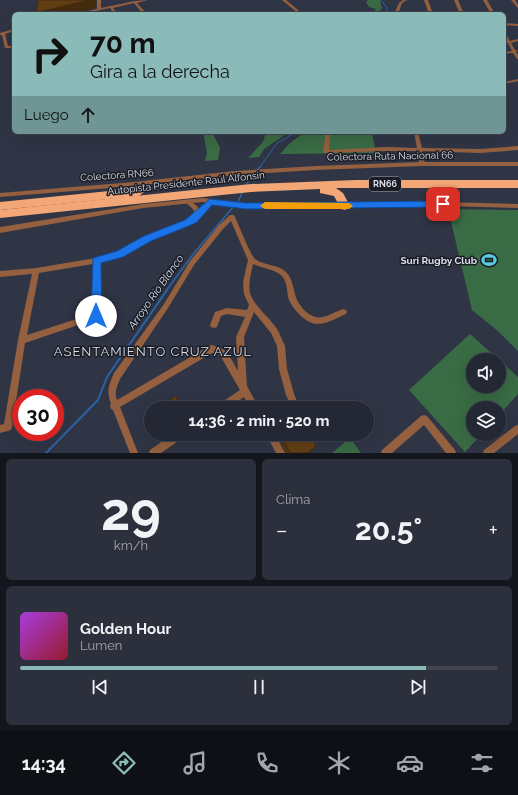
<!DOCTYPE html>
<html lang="es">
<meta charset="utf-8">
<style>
:root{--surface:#242834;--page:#2c303c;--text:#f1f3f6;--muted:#a3a6ac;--line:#41444f;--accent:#8bbbb9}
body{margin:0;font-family:Raleway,sans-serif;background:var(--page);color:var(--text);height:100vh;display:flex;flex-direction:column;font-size:15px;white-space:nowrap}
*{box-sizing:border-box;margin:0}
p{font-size:13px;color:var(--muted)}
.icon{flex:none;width:22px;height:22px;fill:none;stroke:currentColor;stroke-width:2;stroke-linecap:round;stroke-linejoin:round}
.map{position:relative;height:453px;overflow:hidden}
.sheet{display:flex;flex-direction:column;gap:6px;padding:6px;background:#14161d;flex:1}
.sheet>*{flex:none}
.top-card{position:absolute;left:12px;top:12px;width:494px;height:122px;border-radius:6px;box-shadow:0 4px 16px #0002,0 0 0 1px var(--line);background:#8bbbb9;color:#111;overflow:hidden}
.fabs{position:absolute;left:466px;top:353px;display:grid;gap:8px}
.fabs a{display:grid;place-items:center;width:40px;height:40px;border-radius:50%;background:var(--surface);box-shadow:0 4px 16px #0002,0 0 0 1px var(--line);font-size:20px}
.speed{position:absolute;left:12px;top:389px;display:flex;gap:8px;font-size:20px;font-weight:700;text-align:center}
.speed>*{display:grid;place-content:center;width:52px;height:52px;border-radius:50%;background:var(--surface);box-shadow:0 4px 16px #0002,0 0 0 1px var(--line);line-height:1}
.speed .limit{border:6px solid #d22;background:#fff;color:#111}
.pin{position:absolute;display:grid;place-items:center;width:34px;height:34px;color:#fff;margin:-17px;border-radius:8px;box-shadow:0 2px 6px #0006}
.me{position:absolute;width:44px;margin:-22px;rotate:0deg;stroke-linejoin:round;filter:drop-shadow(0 0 3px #0008)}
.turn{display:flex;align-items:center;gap:14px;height:84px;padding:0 12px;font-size:18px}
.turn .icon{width:52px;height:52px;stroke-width:2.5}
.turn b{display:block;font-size:28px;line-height:34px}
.then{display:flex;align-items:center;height:38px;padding:0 12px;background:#0003;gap:8px;font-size:15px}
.big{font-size:30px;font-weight:700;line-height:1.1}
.sheet .tile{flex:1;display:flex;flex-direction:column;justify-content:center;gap:6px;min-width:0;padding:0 14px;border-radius:6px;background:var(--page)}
.sheet .dial{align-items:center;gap:0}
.dial b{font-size:52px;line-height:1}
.song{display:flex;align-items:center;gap:12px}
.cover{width:48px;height:48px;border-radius:6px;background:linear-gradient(135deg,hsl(280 70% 55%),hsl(350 70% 35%))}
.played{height:4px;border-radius:2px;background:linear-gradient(90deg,var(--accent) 85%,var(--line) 85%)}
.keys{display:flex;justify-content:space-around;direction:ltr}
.heat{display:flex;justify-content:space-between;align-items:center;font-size:22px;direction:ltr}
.sheet .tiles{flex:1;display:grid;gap:6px;grid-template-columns:1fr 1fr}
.tile:last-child{grid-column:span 2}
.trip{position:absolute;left:144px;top:401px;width:230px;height:40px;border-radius:20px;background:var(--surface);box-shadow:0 4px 16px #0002,0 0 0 1px var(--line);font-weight:700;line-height:40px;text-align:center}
.tab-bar{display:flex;height:64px;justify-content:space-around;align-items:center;background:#0e1015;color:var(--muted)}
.tab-bar .icon{width:28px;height:28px}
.tab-bar .current{color:var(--accent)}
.tab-bar b{font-size:18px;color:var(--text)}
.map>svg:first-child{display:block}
</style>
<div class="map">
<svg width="518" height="453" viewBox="0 0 518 453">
<rect width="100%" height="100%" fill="#303546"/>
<g fill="#396b44" fill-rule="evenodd">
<path d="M368,0H380L382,8L376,14H372L376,9L369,7L366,2Z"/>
<path d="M203,132H212L220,148L218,160L205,161L207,153Z"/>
<path d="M266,132H289L264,149L259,157L248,158L263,142Z"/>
<path d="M313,132H372L376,153L280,154L290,143L301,135Z"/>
<path d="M448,209L518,210V351L499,332L472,310Z"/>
<path d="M470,334L518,377V394L499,415V408H473V434H482L465,452L409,390ZM473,360H499V386H473Z"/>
<path d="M350,438L361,453H332Z"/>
</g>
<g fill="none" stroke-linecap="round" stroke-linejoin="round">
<g stroke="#2c63a7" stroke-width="1">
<path d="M381,0L387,8L385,14"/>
<path d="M260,167L277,143L297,132"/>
</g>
<g stroke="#2c63a7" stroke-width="1.5">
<path d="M246,186L251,176L261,166"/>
<path d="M237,204L243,191"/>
<path d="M166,291L194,253L234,206"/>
</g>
<path stroke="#2c63a7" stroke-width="2" d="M46,453L98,400L107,377L167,290"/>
<g fill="#94603f" fill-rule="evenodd">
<path d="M97,0H101V8L135,1L148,0L137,3L147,14H143L134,3L113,8L118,14H114L110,8L82,14H75L97,9Z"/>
<path d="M282,0H286L303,14H299Z"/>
<path d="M403,0H407L402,3L398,14H394L399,3Z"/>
<path d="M424,0H428L433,14H429Z"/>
<path d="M454,0H458L464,14H460Z"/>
<path d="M483,0H487L495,14H491Z"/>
<path d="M511,0H515L518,5V8Z"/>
<path d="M504,23L518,24V26L504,25Z"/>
<path d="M14,29V31L5,34L8,46H14V48H5L2,35H0V33Z"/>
<path d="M504,32H505L510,41L518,39V41L511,43L515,50L518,51L516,52L518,55V59H517L513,53L504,54V52L512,51L508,43L504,44V42L507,41L504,36Z"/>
<path d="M518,79V81L504,84V82Z"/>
<path d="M326,132H330L329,150L386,147L417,148L414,132H418L422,148L480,149L518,146V150L480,153L422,151L425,164L422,166L419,164L417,151H386L324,153L323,152Z"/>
<path d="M187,199L197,206L199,210L208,201L210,200L213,202L196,221L150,241L122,256L99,263L100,316L99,318L25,343L12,427L11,430L0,433V425L4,424L18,340L32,274L0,277V271L36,268L96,258L118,252L146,237L192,217L195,214L193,209L184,201ZM93,264L92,314L27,335L39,273Z"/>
<path d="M230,215H234C238,223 251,256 255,259C264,266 278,264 286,272C293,279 293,289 296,297C297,302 301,306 304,310C319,324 327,315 343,309L346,310L347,312L346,314C328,322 316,331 300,315C295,310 290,304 288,297C287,290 287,282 282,276C275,269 262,268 253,264C251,274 248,283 250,293C254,306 269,317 277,329C280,334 282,340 285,346L287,369L294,394L300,408H292L286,395L279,369L277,346L271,333L254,312L244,337L247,386L259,408H250L244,397L228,408H217L218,405L240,390L221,357L218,354L212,353L120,407L138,453H130L113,410L111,409L110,406L111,404C106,391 109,385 114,373L164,304L190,261L219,225ZM231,221L248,260L243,282L244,294L249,305L247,310L227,308L215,312L210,325L211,327L214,328L217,327L221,316L227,314L245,317L236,337L238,371C229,356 230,349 211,345L117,400C114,392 117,386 120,379L168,308L194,265L223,229Z"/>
<path d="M424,415L427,416L455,450L456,453H446L424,425L392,453H381L382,450L421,416Z"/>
<path d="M518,425V434L494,453H483L484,450L515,426Z"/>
<path d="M173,434H185L184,437L161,453H149L150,450Z"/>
<path d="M266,434H275L285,453H276Z"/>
<path d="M306,434H315V436L314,439L311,440L308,439Z"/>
</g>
<g fill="#94603f" fill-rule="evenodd">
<path d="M422,162H518V166H422L316,170L235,175L134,186L0,197V193L134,182L235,171L316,166Z"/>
<path d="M203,198L245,204L443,202L518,204V208L443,206L245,208L203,202L143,208L0,233V227L143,204Z"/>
</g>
<g fill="#f3a777" fill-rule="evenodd">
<path d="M356,180H518V188H336L343,193L350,206L345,210L341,209L334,196L320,193V189L251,192L0,218V210L251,184Z"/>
<path d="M139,188L144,192L139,196L0,210V202Z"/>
</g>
</g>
<path fill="#543612" d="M277,434H309L316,446L313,450L310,453H286Z"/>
<g fill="#452c0f">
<path d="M88,0H96V8L71,14H36V13Z"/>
<path d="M160,434H169L162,438L158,435Z"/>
<path d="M316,446L313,450L310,453H308Z"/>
</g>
<g fill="#623f15" stroke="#452c0f">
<path d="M38,0H88L36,13Z"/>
<path d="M176,396L182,408H157Z"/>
<path d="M292,402L295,408H282Z"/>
<path d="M151,412V417L149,413Z"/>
<path d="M280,434H309L316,446L308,453H290Z"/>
</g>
<path fill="#1a73e8" stroke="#114b97" d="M210,199L246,203L443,201L447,204L443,207L246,209L212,205L197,222L191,225L151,241L123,257L101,263L102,316L100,320L96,321L92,320L91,316L93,258L117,251L144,236L185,220Z"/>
<path fill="#f59e0b" d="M265,202L349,203L353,206L349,209H265L260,206Z"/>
<defs>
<g id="stadium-bare" transform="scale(1.2)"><path d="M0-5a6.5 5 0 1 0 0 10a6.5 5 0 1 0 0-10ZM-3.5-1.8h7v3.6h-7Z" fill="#57c9e2" stroke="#1b1d25" stroke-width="2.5" paint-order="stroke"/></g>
</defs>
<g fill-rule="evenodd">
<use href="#stadium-bare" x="489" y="260"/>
</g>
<g text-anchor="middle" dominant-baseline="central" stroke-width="3" stroke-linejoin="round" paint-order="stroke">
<rect fill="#1b1d25" stroke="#a1a4ae" stroke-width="1" x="369" y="177" width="32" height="14" rx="3"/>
<g font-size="9" font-weight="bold" fill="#dadee8">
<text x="385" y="184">RN66</text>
</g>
<g font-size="10" fill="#dadee8" stroke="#1b1d25">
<text transform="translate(390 156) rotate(-1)">Colectora Ruta Nacional 66</text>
<text transform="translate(117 175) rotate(-4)">Colectora RN66</text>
<text transform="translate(186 183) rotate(-6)">Autopista Presidente Raúl Alfonsín</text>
</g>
<g font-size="10" font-weight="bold" fill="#dadee8" stroke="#1b1d25" text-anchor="end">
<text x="477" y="260">Suri Rugby Club</text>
</g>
<g font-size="11" font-style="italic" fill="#cfdef1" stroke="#1b1d25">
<text transform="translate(156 292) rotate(-55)">Arroyo Río Blanco</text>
</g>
<g font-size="13" letter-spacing="1" fill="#dadee8" stroke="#1b1d25">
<text x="153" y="351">ASENTAMIENTO CRUZ AZUL</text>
</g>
</g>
</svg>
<div class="fabs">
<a><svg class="icon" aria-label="sound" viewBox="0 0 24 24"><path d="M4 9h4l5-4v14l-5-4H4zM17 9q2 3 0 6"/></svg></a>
<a><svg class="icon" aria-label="layers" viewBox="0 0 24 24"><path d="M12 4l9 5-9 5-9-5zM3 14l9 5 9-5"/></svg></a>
</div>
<div class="speed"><div class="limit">30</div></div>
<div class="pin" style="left:443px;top:204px;background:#d93025"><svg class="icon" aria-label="arrive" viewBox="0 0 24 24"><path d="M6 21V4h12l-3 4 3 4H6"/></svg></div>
<svg class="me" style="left:96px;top:316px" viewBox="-20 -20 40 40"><circle r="19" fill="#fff"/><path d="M0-13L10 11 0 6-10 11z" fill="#1a73e8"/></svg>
<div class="trip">14:36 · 2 min · 520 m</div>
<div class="top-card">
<div class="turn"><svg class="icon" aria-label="right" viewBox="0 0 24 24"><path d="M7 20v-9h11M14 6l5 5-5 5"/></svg><div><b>70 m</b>Gira a la derecha</div></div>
<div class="then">Luego<svg class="icon" aria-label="ahead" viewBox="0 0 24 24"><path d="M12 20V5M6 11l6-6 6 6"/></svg></div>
</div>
</div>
<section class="sheet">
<div class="tiles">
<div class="tile dial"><b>29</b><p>km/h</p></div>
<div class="tile"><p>Clima</p>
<div class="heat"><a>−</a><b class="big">20.5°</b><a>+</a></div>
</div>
<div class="tile">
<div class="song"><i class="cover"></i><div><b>Golden Hour</b><p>Lumen</p></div></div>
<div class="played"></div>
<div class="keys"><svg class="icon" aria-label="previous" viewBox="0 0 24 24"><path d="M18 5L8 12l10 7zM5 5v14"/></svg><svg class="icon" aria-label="pause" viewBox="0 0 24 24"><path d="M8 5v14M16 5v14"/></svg><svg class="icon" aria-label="next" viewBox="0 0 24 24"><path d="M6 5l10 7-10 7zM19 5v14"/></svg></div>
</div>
</div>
</section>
<nav class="tab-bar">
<b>14:34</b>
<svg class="icon current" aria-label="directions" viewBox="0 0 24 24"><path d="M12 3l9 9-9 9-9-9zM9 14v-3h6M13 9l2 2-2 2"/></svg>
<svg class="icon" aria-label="music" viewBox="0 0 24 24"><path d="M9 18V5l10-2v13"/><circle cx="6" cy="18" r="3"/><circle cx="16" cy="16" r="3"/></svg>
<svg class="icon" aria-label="phone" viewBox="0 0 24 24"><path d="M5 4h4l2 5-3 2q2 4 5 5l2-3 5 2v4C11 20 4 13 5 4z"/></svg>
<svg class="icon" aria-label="climate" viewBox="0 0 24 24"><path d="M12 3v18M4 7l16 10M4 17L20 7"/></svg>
<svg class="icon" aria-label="car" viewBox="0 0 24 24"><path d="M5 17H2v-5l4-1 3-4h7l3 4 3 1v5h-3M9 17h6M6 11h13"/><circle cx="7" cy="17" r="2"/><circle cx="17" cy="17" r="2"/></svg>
<svg class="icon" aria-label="filters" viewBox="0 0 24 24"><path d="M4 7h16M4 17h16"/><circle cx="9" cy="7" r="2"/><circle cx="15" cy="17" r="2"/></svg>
</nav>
